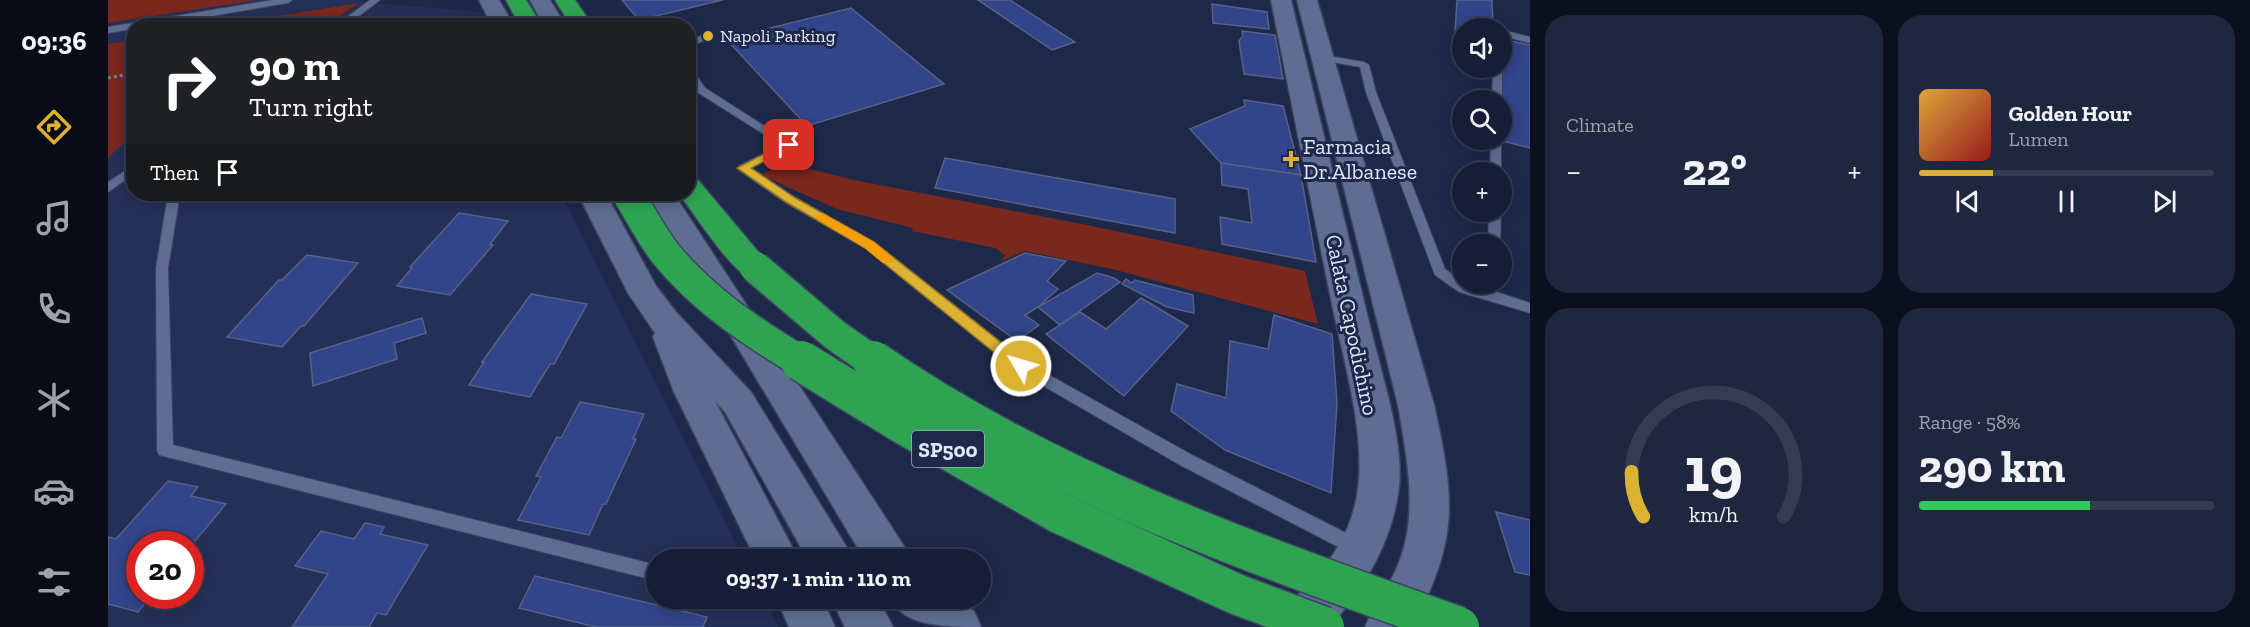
<!DOCTYPE html>
<meta charset="utf-8">
<style>
:root{--surface:#161e37;--page:#1f273f;--text:#f1f3f6;--muted:#9ea2ad;--line:#353c52;--accent:#dcb233}
body{margin:0;font-family:"Zilla Slab",serif;background:var(--page);color:var(--text);height:100vh;display:flex;flex-direction:column;font-size:22px;white-space:nowrap}
*{box-sizing:border-box;margin:0}
p{font-size:20px;color:var(--muted)}
.icon{flex:none;width:33px;height:33px;fill:none;stroke:currentColor;stroke-width:2;stroke-linecap:round;stroke-linejoin:round}
.map{position:relative;flex:1;overflow:hidden}
.sheet{display:flex;flex-direction:column;gap:15px;padding:15px;background:#0c101e;width:720px}
.sheet>*{flex:none}
.guide{position:absolute;left:18px;top:18px;width:570px;height:183px;border-radius:24px;box-shadow:0 3px 15px #0003,0 0 0 2px var(--line);background:#202124;color:#fff;overflow:hidden}
.buttons{position:absolute;left:1344px;top:18px;display:grid;gap:12px}
.buttons a{display:grid;place-items:center;width:60px;height:60px;border-radius:50%;background:var(--surface);box-shadow:0 3px 15px #0003,0 0 0 2px var(--line);font-size:30px}
.speed{position:absolute;left:18px;top:531px;display:flex;gap:12px;font-size:30px;font-weight:700;text-align:center}
.speed>*{display:grid;place-content:center;width:78px;height:78px;border-radius:50%;background:var(--surface);box-shadow:0 3px 15px #0003,0 0 0 2px var(--line);line-height:1}
.speed .limit{border:9px solid #d22;background:#fff;color:#111}
.pin{position:absolute;display:grid;place-items:center;width:51px;height:51px;color:#fff;margin:-26px;border-radius:12px;box-shadow:0 3px 9px #0006}
.me{position:absolute;width:66px;margin:-33px;rotate:308deg;stroke-linejoin:round;filter:drop-shadow(0 0 4px #0008)}
.turn{display:flex;align-items:center;gap:21px;height:126px;padding:0 24px;font-size:27px}
.turn .icon{width:78px;height:78px;stroke-width:2.5}
.turn b{display:block;font-size:42px;line-height:51px}
.then{display:flex;align-items:center;height:57px;padding:0 24px;background:#0003;gap:12px;font-size:22px}
.big{font-size:45px;font-weight:700;line-height:1.1}
.sheet .card{flex:1;display:flex;flex-direction:column;justify-content:center;gap:9px;min-width:0;padding:0 21px;border-radius:24px;background:var(--page)}
.sheet .dial{align-items:center;gap:0}
.dial svg{height:156px;overflow:visible;fill:none;stroke:var(--line);stroke-width:7;stroke-linecap:round;text-anchor:middle}
.dial text{fill:var(--text);stroke:none}
.song{display:flex;align-items:center;gap:18px}
.cover{width:72px;height:72px;border-radius:9px;background:linear-gradient(135deg,hsl(40 70% 55%),hsl(0 70% 35%))}
.played{height:6px;border-radius:3px;background:linear-gradient(90deg,var(--accent) 25%,var(--line) 25%)}
.keys{display:flex;justify-content:space-around;direction:ltr}
.heat{display:flex;justify-content:space-between;align-items:center;font-size:33px;direction:ltr}
.charge{height:9px;border-radius:4px;background:linear-gradient(90deg,#34c759 58%,var(--line) 0)}
.sheet .tiles{flex:1;display:grid;gap:15px;grid-template-columns:repeat(2,1fr)}
.trip{position:absolute;left:538px;top:549px;width:345px;height:60px;border-radius:30px;background:var(--surface);box-shadow:0 3px 15px #0003,0 0 0 2px var(--line);font-weight:700;line-height:60px;text-align:center}
main{display:flex;flex:1;min-height:0}
.dock{display:flex;flex-direction:column;width:108px;justify-content:space-around;align-items:center;background:#090c16;color:var(--muted)}
.dock .icon{width:42px;height:42px}
.dock .selected{color:var(--accent)}
.dock b{font-size:27px;color:var(--text)}
.map>svg:first-child{display:block}
</style>
<main>
<nav class="dock">
<b>09:36</b>
<svg class="icon selected" aria-label="directions" viewBox="0 0 24 24"><path d="M12 3l9 9-9 9-9-9zM9 14v-3h6M13 9l2 2-2 2"/></svg>
<svg class="icon" aria-label="music" viewBox="0 0 24 24"><path d="M9 18V5l10-2v13"/><circle cx="6" cy="18" r="3"/><circle cx="16" cy="16" r="3"/></svg>
<svg class="icon" aria-label="phone" viewBox="0 0 24 24"><path d="M5 4h4l2 5-3 2q2 4 5 5l2-3 5 2v4C11 20 4 13 5 4z"/></svg>
<svg class="icon" aria-label="climate" viewBox="0 0 24 24"><path d="M12 3v18M4 7l16 10M4 17L20 7"/></svg>
<svg class="icon" aria-label="car" viewBox="0 0 24 24"><path d="M5 17H2v-5l4-1 3-4h7l3 4 3 1v5h-3M9 17h6M6 11h13"/><circle cx="7" cy="17" r="2"/><circle cx="17" cy="17" r="2"/></svg>
<svg class="icon" aria-label="filters" viewBox="0 0 24 24"><path d="M4 7h16M4 17h16"/><circle cx="9" cy="7" r="2"/><circle cx="15" cy="17" r="2"/></svg>
</nav>
<div class="map">
<svg width="1422" height="627" viewBox="0 0 1422 627">
<rect width="100%" height="100%" fill="#1e2849"/>
<path fill="#253058" fill-rule="evenodd" d="M0,0H256L254,2L374,12L381,25L26,26V194H453L636,559L549,560V598L656,599L670,627H0ZM32,544H82V596H32Z"/>
<g fill="#7a271e">
<path d="M0,0H148L0,23Z"/>
<path d="M251,3L219,25H113Z"/>
<path d="M25,40V134L0,158V44Z"/>
<path d="M678,163L746,180L979,225L1197,271L1210,324L1004,269L917,251L893,261L897,255L887,248L804,231L805,228L729,209L653,175Z"/>
</g>
<g fill="#32448a" stroke="#556287" stroke-width="1.5">
<path d="M514,0H615L531,20Z"/>
<path d="M870,0H902L967,42L944,50Z"/>
<path d="M1349,0H1384L1385,28H1354V33L1347,31Z"/>
<path d="M1104,4L1159,12L1161,29L1105,23Z"/>
<path d="M743,8L836,84L699,126L618,39Z"/>
<path d="M1134,31L1167,35L1175,79L1136,74L1131,41L1135,36Z"/>
<path d="M1394,39L1422,45V148L1394,141Z"/>
<path d="M1136,100L1175,106L1193,175L1113,163L1082,129L1137,106Z"/>
<path d="M837,158L1067,199V233L827,188Z"/>
<path d="M1113,163L1193,175L1208,262L1114,244L1112,217L1144,223L1140,189L1114,185Z"/>
<path d="M351,213L400,221L382,244L385,245L342,295L289,286L304,268L302,267Z"/>
<path d="M917,253L958,261L939,281L950,289L930,307L917,315L931,325L909,341L839,290Z"/>
<path d="M199,255L250,263L196,326H193L174,347L119,337L171,280H174Z"/>
<path d="M989,273L1006,278L1012,282L952,325L930,307Z"/>
<path d="M1018,279L1024,283L1027,280L1085,295L1086,313L1059,307L1014,284Z"/>
<path d="M423,294L479,304L446,364H442L422,397L361,385L376,362H374Z"/>
<path d="M1033,298L1080,326L1016,396L938,334L972,312L998,329Z"/>
<path d="M1166,315L1224,334L1229,403L1223,493L1117,450L1063,411L1069,384L1118,398L1122,341L1160,349Z"/>
<path d="M314,318L318,333L286,343L289,359L205,386L202,353Z"/>
<path d="M472,402L536,414L525,439H528L498,504H495L481,535L410,520L433,477L428,476L449,437L453,438Z"/>
<path d="M60,481L90,487L83,496L118,504L82,547V544H32V596H43L30,612L0,604V537L8,539Z"/>
<path d="M1388,512L1422,520V575L1407,572Z"/>
<path d="M257,523L276,527L272,534L320,545L278,615L269,613L261,627H184L220,574L187,566L213,531L246,539Z"/>
<path d="M427,576L599,617L595,627H488L411,608Z"/>
</g>
<g fill="none" stroke-linecap="round" stroke-linejoin="round">
<g stroke="#3c4460" stroke-width="2">
<g id="lane">
<path d="M165,0H184L180,3L46,26H26V29L0,33V27Z"/>
<path d="M262,0H272L238,26H227Z"/>
<path d="M1394,30L1422,37V43L1394,36Z"/>
<path d="M600,33L603,34V38L580,47V41Z"/>
<path d="M1215,55L1256,62L1261,65L1268,92L1337,269C1352,280 1359,285 1376,289L1380,284H1392L1389,292L1422,303V313L1351,292L1327,275L1258,92L1252,67L1212,60L1210,58Z"/>
<path d="M580,67L583,68L597,88L686,145L643,168L686,197L766,242L918,362L1084,455L1256,542L1259,548L1256,554L1250,556L1244,554L1072,465L908,370L758,248L678,203L631,170V166L673,145L589,92L580,78Z"/>
<path d="M1385,68H1394V101L1384,100Z"/>
<path d="M1383,140H1393V172H1382Z"/>
<path d="M26,165V174L0,192V182Z"/>
<path d="M60,194H72L60,268L65,445L549,565V581L51,455L49,450L48,268Z"/>
<path d="M1381,212H1393L1392,244H1380Z"/>
</g>
</g>
<g stroke="#3c4460" stroke-width="3">
<g id="secondary">
<path d="M371,0H391L406,26H384Z"/>
<path d="M422,0H442L458,26H436Z"/>
<path d="M1163,0H1183C1209,107 1235,215 1261,322C1272,370 1296,439 1291,487C1285,539 1257,589 1221,627H1164C1174,604 1186,601 1202,583C1223,561 1240,535 1247,505C1262,446 1236,363 1224,304C1203,202 1183,101 1163,0Z"/>
<path d="M1189,0H1209L1326,405C1347,500 1351,539 1304,627H1257C1266,605 1281,587 1290,565C1311,515 1299,457 1290,405Z"/>
<path d="M470,194H498L548,286L568,312L643,392L738,546L744,560H700L617,412L607,401L691,560H648L566,392L545,337L547,333L520,293Z"/>
<path d="M538,194H566L796,546L802,560H757Z"/>
<path d="M668,598H714L727,627H681Z"/>
<path d="M723,598H770L785,627H737Z"/>
<path d="M785,598H845L866,611L873,627C844,627 790,627 785,598Z"/>
</g>
</g>
<g stroke="#3c4460" stroke-width="3">
<g id="highway">
<path d="M398,0H418L434,26H412Z"/>
<path d="M447,0H467L485,26H463Z"/>
<path d="M580,177L590,180L663,267L658,275C650,277 643,279 636,274C617,262 586,213 571,194H580Z"/>
</g>
</g>
<path stroke="#737c98" stroke-width="3" stroke-dasharray="3 3" stroke-linecap="butt" d="M0,78L26,73"/>
<use href="#lane" fill="#5f6d92" fill-rule="evenodd"/>
<use href="#secondary" fill="#5f6d92" fill-rule="evenodd"/>
<use href="#highway" fill="#2ea452" fill-rule="evenodd"/>
<g stroke="#3c4460" stroke-width="34" stroke-linecap="butt">
<g id="highway-bridge-far1">
<path d="M520,194C532,213 543,235 557,253C595,300 644,332 695,363"/>
<path d="M647,267L727,335L767,363"/>
</g>
</g>
<g stroke="#3c4460" stroke-width="43" stroke-linecap="butt">
<g id="highway-bridge">
<path d="M693,361L794,423L951,513L1128,594L1216,627"/>
<path d="M765,361C943,484 1149,555 1351,627"/>
</g>
</g>
<use href="#highway-bridge-far1" stroke="#2ea452" stroke-width="31"/>
<use href="#highway-bridge" stroke="#2ea452" stroke-width="40"/>
</g>
<path fill="#dcb233" stroke="#8f7421" stroke-width="1.5" d="M681,141L687,145L685,147L643,168L686,197L766,242L918,362L920,366L918,370H908L757,248L678,202L629,168Z"/>
<path fill="#f59e0b" d="M714,213L766,242L784,257L786,260L784,263H775L757,248L710,220L708,217Z"/>
<g fill="#dcb233" stroke="#1e2849" stroke-width="2">
<circle cx="600" cy="36" r="6"/>
<path d="M1180 150h6v6h6v6h-6v6h-6v-6h-6v-6h6z"/>
</g>
<g text-anchor="middle" dominant-baseline="central" stroke-width="6" stroke-linejoin="round" paint-order="stroke">
<g font-size="18" fill="#e0e8fe" stroke="#1e2849" text-anchor="start">
<text x="612" y="36">Napoli Parking</text>
</g>
<rect fill="#1e2849" stroke="#a6aec8" stroke-width="1.5" x="804" y="431" width="72" height="36" rx="4.5"/>
<g font-size="21" font-weight="bold" fill="#e0e8fe">
<text x="840" y="449">SP500</text>
</g>
<g font-size="22" fill="#e0e8fe" stroke="#1e2849" text-anchor="start">
<text x="1195" y="146">Farmacia<tspan x="1195" dy="25">Dr.Albanese</tspan></text>
</g>
<g font-size="22" fill="#e0e8fe" stroke="#1e2849">
<text transform="translate(1244 325) rotate(78)">Calata Capodichino</text>
</g>
</g>
</svg>
<div class="buttons">
<a><svg class="icon" aria-label="sound" viewBox="0 0 24 24"><path d="M4 9h4l5-4v14l-5-4H4zM17 9q2 3 0 6"/></svg></a>
<a><svg class="icon" aria-label="search" viewBox="0 0 24 24"><circle cx="10" cy="10" r="6"/><path d="M15 15l6 6"/></svg></a>
<a>+</a>
<a>−</a>
</div>
<div class="speed"><div class="limit">20</div></div>
<div class="pin" style="left:681px;top:145px;background:#d93025"><svg class="icon" aria-label="arrive" viewBox="0 0 24 24"><path d="M6 21V4h12l-3 4 3 4H6"/></svg></div>
<svg class="me" style="left:913px;top:366px" viewBox="-20 -20 40 40"><circle r="17" fill="#dcb233" stroke="#fff" stroke-width="3"/><path d="M0-11L8 9 0 5-8 9z" fill="#fff"/></svg>
<div class="trip">09:37 · 1 min · 110 m</div>
<div class="guide">
<div class="turn"><svg class="icon" aria-label="right" viewBox="0 0 24 24"><path d="M7 20v-9h11M14 6l5 5-5 5"/></svg><div><b>90 m</b>Turn right</div></div>
<div class="then">Then<svg class="icon" aria-label="arrive" viewBox="0 0 24 24"><path d="M6 21V4h12l-3 4 3 4H6"/></svg></div>
</div>
</div>
<section class="sheet">
<div class="tiles">
<div class="card"><p>Climate</p>
<div class="heat"><a>−</a><b class="big">22°</b><a>+</a></div>
</div>
<div class="card">
<div class="song"><i class="cover"></i><div><b>Golden Hour</b><p>Lumen</p></div></div>
<div class="played"></div>
<div class="keys"><svg class="icon" aria-label="previous" viewBox="0 0 24 24"><path d="M18 5L8 12l10 7zM5 5v14"/></svg><svg class="icon" aria-label="pause" viewBox="0 0 24 24"><path d="M8 5v14M16 5v14"/></svg><svg class="icon" aria-label="next" viewBox="0 0 24 24"><path d="M6 5l10 7-10 7zM19 5v14"/></svg></div>
</div>
<div class="card dial"><svg viewBox="0 0 100 80">
<path d="M14 69A42 42 0 1 1 86 69"/>
<path d="M14 69A42 42 0 0 1 8 46" stroke="#dcb233"/>
<text x="50" y="56" font-size="32" font-weight="700">19</text>
<text x="50" y="72" font-size="11">km/h</text>
</svg></div>
<div class="card"><p>Range · 58%</p><b class="big">290 km</b><div class="charge"></div></div>
</div>
</section>
</main>
